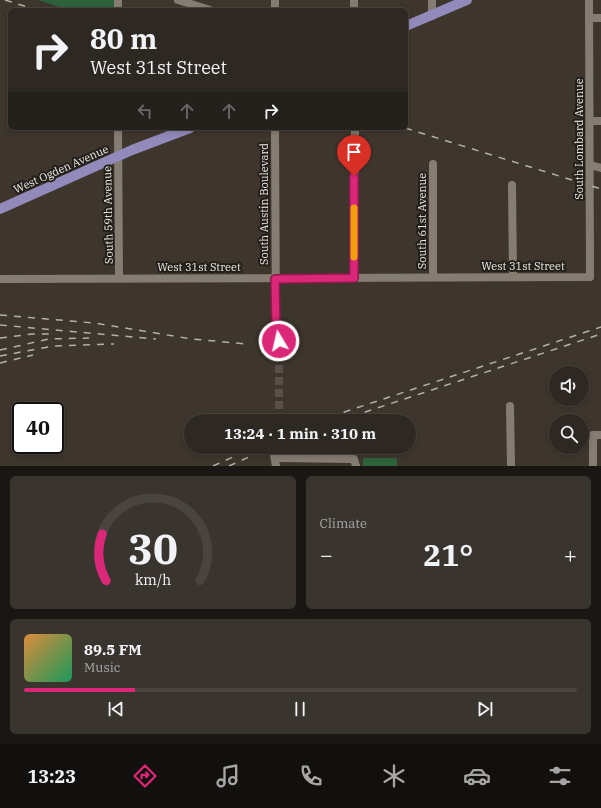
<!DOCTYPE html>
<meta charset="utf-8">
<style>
:root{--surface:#2e2822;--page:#3a342f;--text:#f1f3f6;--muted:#a7a6a5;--line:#494440;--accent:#db2777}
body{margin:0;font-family:"IBM Plex Serif",serif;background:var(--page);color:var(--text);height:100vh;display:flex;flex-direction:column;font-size:15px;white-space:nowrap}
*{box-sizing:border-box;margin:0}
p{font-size:13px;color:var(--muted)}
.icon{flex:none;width:22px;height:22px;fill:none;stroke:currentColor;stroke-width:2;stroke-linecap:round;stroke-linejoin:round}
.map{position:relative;height:466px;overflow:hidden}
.drawer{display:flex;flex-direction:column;gap:10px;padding:10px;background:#191613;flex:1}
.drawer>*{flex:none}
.top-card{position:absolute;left:8px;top:8px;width:400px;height:122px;border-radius:6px;box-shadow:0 2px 6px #0003,0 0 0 1px var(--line);background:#2e2822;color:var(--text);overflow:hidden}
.buttons{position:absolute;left:549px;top:366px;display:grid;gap:8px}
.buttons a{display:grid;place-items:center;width:40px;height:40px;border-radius:50%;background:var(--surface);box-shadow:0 2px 6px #0003,0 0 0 1px var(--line);font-size:20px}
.speed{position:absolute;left:12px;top:402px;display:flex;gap:8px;font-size:20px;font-weight:700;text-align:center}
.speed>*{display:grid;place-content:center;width:52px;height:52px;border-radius:50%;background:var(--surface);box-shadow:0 2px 6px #0003,0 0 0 1px var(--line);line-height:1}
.speed .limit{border:2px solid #111;border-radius:6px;background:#fff;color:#111}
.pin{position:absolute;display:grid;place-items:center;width:34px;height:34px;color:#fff;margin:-41px -17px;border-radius:50% 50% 50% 0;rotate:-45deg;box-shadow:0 0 4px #0007}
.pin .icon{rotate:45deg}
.me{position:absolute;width:44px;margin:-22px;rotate:351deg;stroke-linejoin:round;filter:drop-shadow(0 0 3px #0008)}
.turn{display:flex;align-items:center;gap:14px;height:84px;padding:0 16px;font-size:18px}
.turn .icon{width:52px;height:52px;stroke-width:2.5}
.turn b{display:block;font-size:28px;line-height:34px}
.lanes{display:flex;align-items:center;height:38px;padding:0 16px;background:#0003;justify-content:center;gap:20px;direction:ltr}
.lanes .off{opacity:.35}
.big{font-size:30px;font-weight:700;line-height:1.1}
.drawer .widget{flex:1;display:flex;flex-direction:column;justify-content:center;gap:6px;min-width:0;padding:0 14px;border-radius:6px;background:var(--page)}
.drawer .dial{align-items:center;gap:0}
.dial svg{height:104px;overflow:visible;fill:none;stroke:var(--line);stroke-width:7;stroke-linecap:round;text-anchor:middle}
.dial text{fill:var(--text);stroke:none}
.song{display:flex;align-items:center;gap:12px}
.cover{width:48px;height:48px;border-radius:6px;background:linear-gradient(135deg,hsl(30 70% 55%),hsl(150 70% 35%))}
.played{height:4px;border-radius:2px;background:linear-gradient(90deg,var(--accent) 20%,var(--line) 20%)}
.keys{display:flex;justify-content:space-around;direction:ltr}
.heat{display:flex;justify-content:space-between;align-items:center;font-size:22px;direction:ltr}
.drawer .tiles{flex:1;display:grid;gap:10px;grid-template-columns:1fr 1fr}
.widget:last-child{grid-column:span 2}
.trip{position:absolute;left:184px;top:414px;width:232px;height:40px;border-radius:20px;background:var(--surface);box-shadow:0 2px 6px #0003,0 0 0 1px var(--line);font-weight:700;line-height:40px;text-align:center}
.dock{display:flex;height:64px;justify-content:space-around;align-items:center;background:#12100e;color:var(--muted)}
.dock .icon{width:28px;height:28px}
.dock .active{color:var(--accent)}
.dock b{font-size:18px;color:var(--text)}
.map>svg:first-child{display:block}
</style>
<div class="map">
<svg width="601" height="466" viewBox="0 0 601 466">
<rect width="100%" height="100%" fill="#3e362d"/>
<g fill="#2e623b">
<path d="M38,0H115V10H69Z"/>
<path d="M295,447L353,448L348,455L285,454V450Z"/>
<rect x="363" y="458" width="34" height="8"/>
</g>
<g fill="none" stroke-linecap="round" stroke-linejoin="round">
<g stroke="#595149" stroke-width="8" stroke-dasharray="8 4" stroke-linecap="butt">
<path d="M279,341V421"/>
<path d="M274,447V455"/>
</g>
<g stroke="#867d72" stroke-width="8">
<path d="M118,0V10"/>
<path d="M178,0L210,10"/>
<path d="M275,0V10"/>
<path d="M354,0V10"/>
<path d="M432,0V16"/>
<path d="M589,18H601"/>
<path d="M590,121H601"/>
<path d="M118,128L119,278"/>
<path d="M433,164V277"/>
<path d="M590,165L601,168"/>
<path d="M512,185L513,277"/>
<path d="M354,278L355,129"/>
<path d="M0,279L590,277L589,0"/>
<path d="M273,341L276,329L275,128"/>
<path d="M510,406L511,466"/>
<path d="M274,455L276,466"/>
<path d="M279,458L354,459L356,466"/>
<path d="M593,466V435H601"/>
</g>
<g stroke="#938abc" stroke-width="10">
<path d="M406,26L467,0"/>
<path d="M0,209L132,150L190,128"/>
</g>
<g stroke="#b6b0a9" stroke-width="1.5" stroke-dasharray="7 7" stroke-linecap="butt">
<path d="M5,0L37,10"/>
<path d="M405,128L601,189"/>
<path d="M0,315L94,323L192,339L247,344"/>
<path d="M0,325L156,339"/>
<path d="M0,338L32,334H49"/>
<path d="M0,350L49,339L89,338"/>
<path d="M0,356L53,346L114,344"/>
<path d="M0,363L33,355"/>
<path d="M317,421L601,327"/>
<path d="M338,421L601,334"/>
<path d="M213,466L255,447"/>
<path d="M229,466L271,447"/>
</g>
</g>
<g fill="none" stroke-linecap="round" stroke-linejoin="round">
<g stroke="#8e194d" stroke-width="10">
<path id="route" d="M279,341V336L276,329L275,279L354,278V176"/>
</g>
<use href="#route" stroke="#db2777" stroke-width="7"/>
<path stroke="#f59e0b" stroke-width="7" d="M354,257V208"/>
</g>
<g text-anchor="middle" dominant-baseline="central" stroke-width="4" stroke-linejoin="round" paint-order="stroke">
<g font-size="11" fill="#f1ece6" stroke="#221e1a">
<text transform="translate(579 139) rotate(-90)">South Lombard Avenue</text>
<text transform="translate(61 169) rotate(-24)">West Ogden Avenue</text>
<text transform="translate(264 204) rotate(-90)">South Austin Boulevard</text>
<text transform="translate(108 215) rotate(-91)">South 59th Avenue</text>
<text transform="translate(422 221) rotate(-90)">South 61st Avenue</text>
<text x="523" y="266">West 31st Street</text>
<text x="199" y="267">West 31st Street</text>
</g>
</g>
</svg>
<div class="buttons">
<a><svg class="icon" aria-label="sound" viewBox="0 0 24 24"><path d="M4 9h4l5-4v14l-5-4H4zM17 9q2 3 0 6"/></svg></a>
<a><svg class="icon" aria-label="search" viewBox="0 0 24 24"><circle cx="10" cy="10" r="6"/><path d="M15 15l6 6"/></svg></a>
</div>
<div class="speed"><div class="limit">40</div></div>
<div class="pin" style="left:354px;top:176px;background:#d93025"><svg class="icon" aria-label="arrive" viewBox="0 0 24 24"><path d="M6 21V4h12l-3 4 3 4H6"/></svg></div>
<svg class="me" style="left:279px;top:341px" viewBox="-20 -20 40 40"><circle r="17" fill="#db2777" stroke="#fff" stroke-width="3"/><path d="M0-11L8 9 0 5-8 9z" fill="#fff"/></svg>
<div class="trip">13:24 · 1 min · 310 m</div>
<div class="top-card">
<div class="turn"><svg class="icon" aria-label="right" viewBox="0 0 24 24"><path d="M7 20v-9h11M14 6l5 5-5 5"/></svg><div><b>80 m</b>West 31st Street</div></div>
<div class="lanes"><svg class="icon off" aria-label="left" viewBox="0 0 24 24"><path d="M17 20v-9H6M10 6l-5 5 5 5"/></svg><svg class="icon off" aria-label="ahead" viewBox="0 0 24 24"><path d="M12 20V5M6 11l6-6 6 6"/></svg><svg class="icon off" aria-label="ahead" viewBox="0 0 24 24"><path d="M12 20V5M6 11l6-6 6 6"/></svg><svg class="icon" aria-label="right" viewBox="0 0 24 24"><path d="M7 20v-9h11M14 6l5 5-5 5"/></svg></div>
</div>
</div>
<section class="drawer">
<div class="tiles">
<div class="widget dial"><svg viewBox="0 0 100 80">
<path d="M14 69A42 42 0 1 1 86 69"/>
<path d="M14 69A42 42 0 0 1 11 33" stroke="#db2777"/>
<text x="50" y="56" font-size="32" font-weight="700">30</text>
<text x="50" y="72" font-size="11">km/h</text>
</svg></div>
<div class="widget"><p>Climate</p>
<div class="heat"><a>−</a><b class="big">21°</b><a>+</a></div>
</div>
<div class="widget">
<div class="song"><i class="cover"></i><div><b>89.5 FM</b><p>Music</p></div></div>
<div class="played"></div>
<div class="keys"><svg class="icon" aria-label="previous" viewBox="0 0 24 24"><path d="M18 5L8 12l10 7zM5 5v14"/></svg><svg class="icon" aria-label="pause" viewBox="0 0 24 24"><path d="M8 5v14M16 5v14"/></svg><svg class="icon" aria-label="next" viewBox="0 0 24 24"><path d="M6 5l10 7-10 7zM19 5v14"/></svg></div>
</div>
</div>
</section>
<nav class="dock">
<b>13:23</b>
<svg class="icon active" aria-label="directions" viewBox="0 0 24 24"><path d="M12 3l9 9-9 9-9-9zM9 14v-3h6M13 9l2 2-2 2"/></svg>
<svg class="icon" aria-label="music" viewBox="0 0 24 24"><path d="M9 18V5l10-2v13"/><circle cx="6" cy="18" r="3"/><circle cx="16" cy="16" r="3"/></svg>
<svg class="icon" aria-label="phone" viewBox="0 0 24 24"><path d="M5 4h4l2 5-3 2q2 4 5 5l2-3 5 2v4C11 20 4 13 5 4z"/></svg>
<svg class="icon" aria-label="climate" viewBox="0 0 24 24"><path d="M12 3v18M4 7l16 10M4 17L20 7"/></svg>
<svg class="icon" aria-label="car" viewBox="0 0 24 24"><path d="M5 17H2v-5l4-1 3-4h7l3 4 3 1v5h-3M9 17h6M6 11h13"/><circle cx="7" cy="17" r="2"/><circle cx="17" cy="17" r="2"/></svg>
<svg class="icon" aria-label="filters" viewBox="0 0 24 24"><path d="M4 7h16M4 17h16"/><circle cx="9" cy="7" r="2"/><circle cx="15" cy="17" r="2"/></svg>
</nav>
